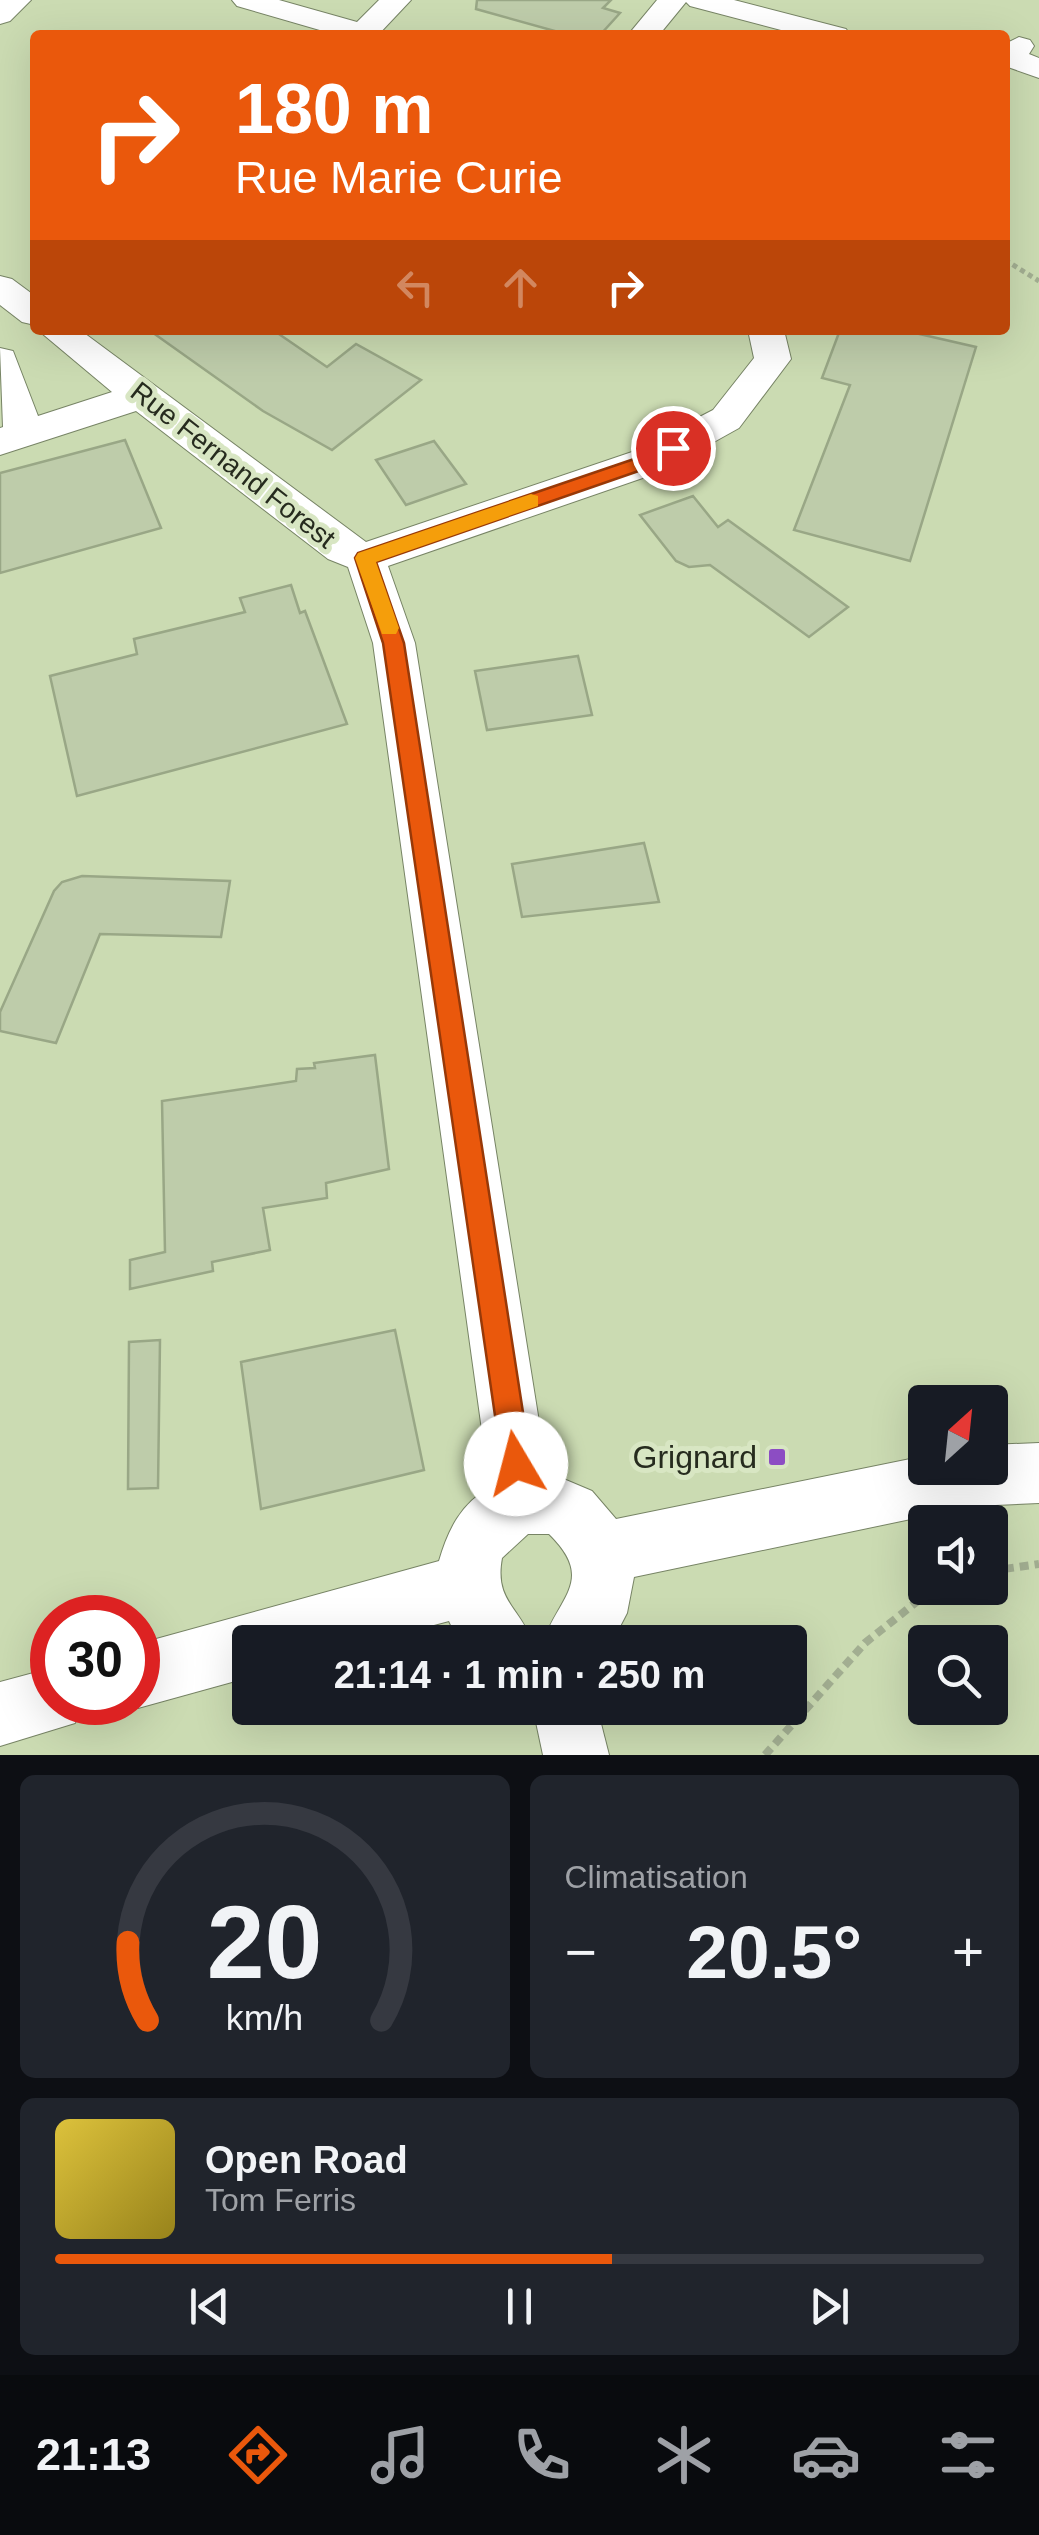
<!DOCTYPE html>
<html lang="fr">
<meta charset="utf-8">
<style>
:root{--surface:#171b24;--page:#20242c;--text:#f1f3f6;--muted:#9ea1a6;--line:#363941;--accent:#ea580c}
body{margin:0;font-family:Arial,sans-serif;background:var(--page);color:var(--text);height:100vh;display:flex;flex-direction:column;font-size:38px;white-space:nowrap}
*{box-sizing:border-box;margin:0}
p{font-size:32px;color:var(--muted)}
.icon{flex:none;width:55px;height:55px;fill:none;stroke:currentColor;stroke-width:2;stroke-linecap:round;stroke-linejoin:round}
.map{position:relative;height:1755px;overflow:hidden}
.drawer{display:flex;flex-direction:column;gap:20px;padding:20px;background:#0d0f14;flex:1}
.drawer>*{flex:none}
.banner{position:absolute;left:30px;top:30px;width:980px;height:305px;border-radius:10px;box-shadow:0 10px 40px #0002;background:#ea580c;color:#fff;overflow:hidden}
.needle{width:65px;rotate:27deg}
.tools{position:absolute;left:908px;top:1385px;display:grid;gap:20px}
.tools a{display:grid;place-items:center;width:100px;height:100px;border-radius:10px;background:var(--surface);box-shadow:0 10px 40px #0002;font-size:50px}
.speed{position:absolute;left:30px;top:1595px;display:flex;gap:20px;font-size:50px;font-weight:700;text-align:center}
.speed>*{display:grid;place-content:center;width:130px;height:130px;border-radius:50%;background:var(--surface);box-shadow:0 10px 40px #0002;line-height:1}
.speed .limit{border:15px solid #d22;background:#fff;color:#111}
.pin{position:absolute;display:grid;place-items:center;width:85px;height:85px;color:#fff;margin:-42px;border:5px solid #fff;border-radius:50%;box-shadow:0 2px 10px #0007}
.me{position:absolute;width:110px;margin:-55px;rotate:352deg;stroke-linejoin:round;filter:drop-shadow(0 0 8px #0008)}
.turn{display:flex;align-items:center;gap:35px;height:210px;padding:0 40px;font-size:45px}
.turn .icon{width:130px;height:130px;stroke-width:2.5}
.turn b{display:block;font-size:70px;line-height:85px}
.lanes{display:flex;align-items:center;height:95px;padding:0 40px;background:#0003;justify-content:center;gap:50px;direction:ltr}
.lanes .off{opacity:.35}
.big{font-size:75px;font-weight:700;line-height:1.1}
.drawer .tile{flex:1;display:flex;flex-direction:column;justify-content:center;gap:15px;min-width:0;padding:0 35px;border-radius:15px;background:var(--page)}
.drawer .dial{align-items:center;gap:0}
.dial svg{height:260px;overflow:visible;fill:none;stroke:var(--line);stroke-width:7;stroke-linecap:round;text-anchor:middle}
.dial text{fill:var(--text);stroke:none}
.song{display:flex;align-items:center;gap:30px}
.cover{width:120px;height:120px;border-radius:15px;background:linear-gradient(135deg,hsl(50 70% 55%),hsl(50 70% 35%))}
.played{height:10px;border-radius:5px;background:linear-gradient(90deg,var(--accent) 60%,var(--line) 60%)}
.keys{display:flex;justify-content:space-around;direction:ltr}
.heat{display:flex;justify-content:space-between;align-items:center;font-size:55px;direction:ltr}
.drawer .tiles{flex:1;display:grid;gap:20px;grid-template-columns:1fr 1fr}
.tile:last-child{grid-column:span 2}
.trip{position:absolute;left:232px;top:1625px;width:575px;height:100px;border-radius:10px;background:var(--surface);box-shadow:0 10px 40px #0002;font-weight:700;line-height:100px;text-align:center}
.tabs{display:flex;height:160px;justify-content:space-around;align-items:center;background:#090b0e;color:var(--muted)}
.tabs .icon{width:70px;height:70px}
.tabs .current{color:var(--accent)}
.tabs b{font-size:45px;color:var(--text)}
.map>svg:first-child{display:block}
</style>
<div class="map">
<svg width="1039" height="1755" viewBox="0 0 1039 1755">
<rect width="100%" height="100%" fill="#d8e6c3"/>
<path fill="#cbdbb2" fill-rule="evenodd" d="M0,0H1039V1755H0ZM35,35H1005V330H35ZM925,1402H990V1468H925ZM925,1522H990V1588H925ZM52,1618H138V1702H52ZM250,1642H790V1708H250ZM925,1642H990V1708H925Z"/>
<g fill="#beccaa" stroke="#99a786" stroke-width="2.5">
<path d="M477,0H611L603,8L620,13L600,35H569L476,9Z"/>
<path d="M149,330H273L327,367L356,344L421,380L332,450L263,411Z"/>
<path d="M840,330H902L976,347L910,561L794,530L850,385L822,378Z"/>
<path d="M125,440L161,528L0,573V473Z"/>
<path d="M434,441L466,484L406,505L376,460Z"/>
<path d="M693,496L718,527L728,520L848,607L809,637L710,565L689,567L676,561L640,515Z"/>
<path d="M291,585L300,613L305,611L347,724L77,796L50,676L137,654L134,639L245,612L240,598Z"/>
<path d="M578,656L592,715L487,730L475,671Z"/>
<path d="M644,843L659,902L522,917L512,864Z"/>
<path d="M82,876L230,881L221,937L100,934L56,1043L0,1031V1012L54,891L62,882Z"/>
<path d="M375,1055L389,1169L326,1183L327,1198L263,1208L270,1250L212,1262L213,1271L130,1289V1260L165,1252L162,1101L296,1081L297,1069L315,1068L314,1063Z"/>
<path d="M395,1330L424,1470L261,1509L241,1362Z"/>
<path d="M160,1340L158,1488L128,1489L129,1342Z"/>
</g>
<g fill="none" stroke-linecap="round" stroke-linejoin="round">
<g stroke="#778465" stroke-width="2">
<g id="minor">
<path d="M0,0H31L10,21L0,24Z"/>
<path d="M232,0H279L357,22L379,0H411L378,35H337L237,6Z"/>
<path d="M657,0H734L846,29L850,35H800L690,6L686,2L659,35H628Z"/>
<path d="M1019,37L1030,40L1034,46L1029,54L1039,58V78L1005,66V44Z"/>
<path d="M0,276L12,279L35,296V325L22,322L0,305Z"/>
<path d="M38,330H80L366,542L632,452L713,410L754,358L748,330H784L791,359L739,428L660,472L388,566L415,643L547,1472L592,1491L616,1519L925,1456V1468H990V1445L1039,1443V1503L973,1506L634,1577L627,1613L612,1642H543C559,1596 596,1580 549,1534H528L502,1558C494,1601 520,1607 532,1642H459L449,1621L370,1642H250V1677L138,1708L125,1702H138V1644L439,1561C448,1530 461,1503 490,1488L373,643L348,567L328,559L136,411L0,455V428L3,427L0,348L13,351L38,416L112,392Z"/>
<path d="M52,1668V1702H83L75,1723L0,1746V1682Z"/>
<path d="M533,1708H597L609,1755H543Z"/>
</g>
</g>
<path stroke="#a2ae91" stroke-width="5" stroke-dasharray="5 4" stroke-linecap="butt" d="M1005,260L1039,281"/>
<g stroke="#a2ae91" stroke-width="8" stroke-dasharray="9 6" stroke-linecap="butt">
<path d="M990,1571L1039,1564"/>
<path d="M765,1755L865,1643L934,1588"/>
</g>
<use href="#minor" fill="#fff" fill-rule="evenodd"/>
</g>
<path fill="#ea580c" stroke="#983908" stroke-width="2.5" d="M673,441L679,443V452L653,466L376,562L404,643L531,1464L527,1475L516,1479L506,1475L502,1464L383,643L355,558L358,553L640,457Z"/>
<path fill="#f59e0b" d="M531,494L538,496V506L376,562L399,628L396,634H382L355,558L358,553Z"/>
<rect fill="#8c4dc3" stroke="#d8e6c3" stroke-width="4" x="767" y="1447" width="20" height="20" rx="5"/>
<g text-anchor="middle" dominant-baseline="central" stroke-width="10" stroke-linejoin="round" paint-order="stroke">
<g font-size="28" fill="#262b1e" stroke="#d8e6c3">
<text transform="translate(233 465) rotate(38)">Rue Fernand Forest</text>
</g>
<g font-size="32" fill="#262b1e" stroke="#d8e6c3" text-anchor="end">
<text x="757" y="1457">Grignard</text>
</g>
</g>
</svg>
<div class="tools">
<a><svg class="needle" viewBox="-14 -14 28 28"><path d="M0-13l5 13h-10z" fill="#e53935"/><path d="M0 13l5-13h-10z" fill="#9ea1a6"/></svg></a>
<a><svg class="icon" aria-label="sound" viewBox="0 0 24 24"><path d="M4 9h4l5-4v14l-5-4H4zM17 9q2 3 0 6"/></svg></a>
<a><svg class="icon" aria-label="search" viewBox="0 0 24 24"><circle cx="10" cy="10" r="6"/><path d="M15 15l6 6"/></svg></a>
</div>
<div class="speed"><div class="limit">30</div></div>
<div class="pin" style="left:673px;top:448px;background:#d93025"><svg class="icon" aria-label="arrive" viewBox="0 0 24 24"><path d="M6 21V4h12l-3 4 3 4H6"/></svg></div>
<svg class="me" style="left:516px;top:1464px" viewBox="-20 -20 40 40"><circle r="19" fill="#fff"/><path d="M0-13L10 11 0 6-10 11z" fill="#ea580c"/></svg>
<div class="trip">21:14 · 1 min · 250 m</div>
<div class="banner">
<div class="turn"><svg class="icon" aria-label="right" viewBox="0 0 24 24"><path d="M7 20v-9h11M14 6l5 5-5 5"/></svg><div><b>180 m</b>Rue Marie Curie</div></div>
<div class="lanes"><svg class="icon off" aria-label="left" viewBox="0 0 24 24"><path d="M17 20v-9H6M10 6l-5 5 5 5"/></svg><svg class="icon off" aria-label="ahead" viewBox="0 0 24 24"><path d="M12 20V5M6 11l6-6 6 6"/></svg><svg class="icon" aria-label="right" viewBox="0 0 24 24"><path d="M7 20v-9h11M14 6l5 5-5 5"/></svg></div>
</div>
</div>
<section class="drawer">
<div class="tiles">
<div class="tile dial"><svg viewBox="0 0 100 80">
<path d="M14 69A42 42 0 1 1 86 69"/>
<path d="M14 69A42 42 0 0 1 8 45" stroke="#ea580c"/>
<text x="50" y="56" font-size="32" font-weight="700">20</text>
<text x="50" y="72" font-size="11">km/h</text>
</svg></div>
<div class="tile"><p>Climatisation</p>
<div class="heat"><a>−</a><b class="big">20.5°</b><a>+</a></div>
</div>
<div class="tile">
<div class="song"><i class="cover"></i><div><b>Open Road</b><p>Tom Ferris</p></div></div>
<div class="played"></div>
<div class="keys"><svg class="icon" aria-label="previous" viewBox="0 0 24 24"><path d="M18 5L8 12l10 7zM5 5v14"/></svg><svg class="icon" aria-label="pause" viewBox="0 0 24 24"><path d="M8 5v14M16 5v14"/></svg><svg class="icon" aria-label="next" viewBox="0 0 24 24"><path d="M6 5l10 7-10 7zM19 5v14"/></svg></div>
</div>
</div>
</section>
<nav class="tabs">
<b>21:13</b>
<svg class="icon current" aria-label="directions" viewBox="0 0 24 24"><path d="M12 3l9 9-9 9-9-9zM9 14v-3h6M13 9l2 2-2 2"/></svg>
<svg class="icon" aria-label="music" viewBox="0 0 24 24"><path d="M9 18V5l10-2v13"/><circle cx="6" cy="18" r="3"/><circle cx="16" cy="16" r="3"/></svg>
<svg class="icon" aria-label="phone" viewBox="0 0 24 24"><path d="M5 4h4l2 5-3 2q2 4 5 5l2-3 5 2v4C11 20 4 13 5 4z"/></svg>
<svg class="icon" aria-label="climate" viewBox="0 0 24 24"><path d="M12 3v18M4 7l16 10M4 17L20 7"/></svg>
<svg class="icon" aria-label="car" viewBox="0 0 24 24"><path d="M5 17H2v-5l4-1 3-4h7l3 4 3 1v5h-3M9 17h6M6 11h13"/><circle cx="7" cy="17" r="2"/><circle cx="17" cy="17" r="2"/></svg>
<svg class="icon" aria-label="filters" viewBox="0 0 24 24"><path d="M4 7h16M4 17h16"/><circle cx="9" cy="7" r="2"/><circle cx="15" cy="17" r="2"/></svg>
</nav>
